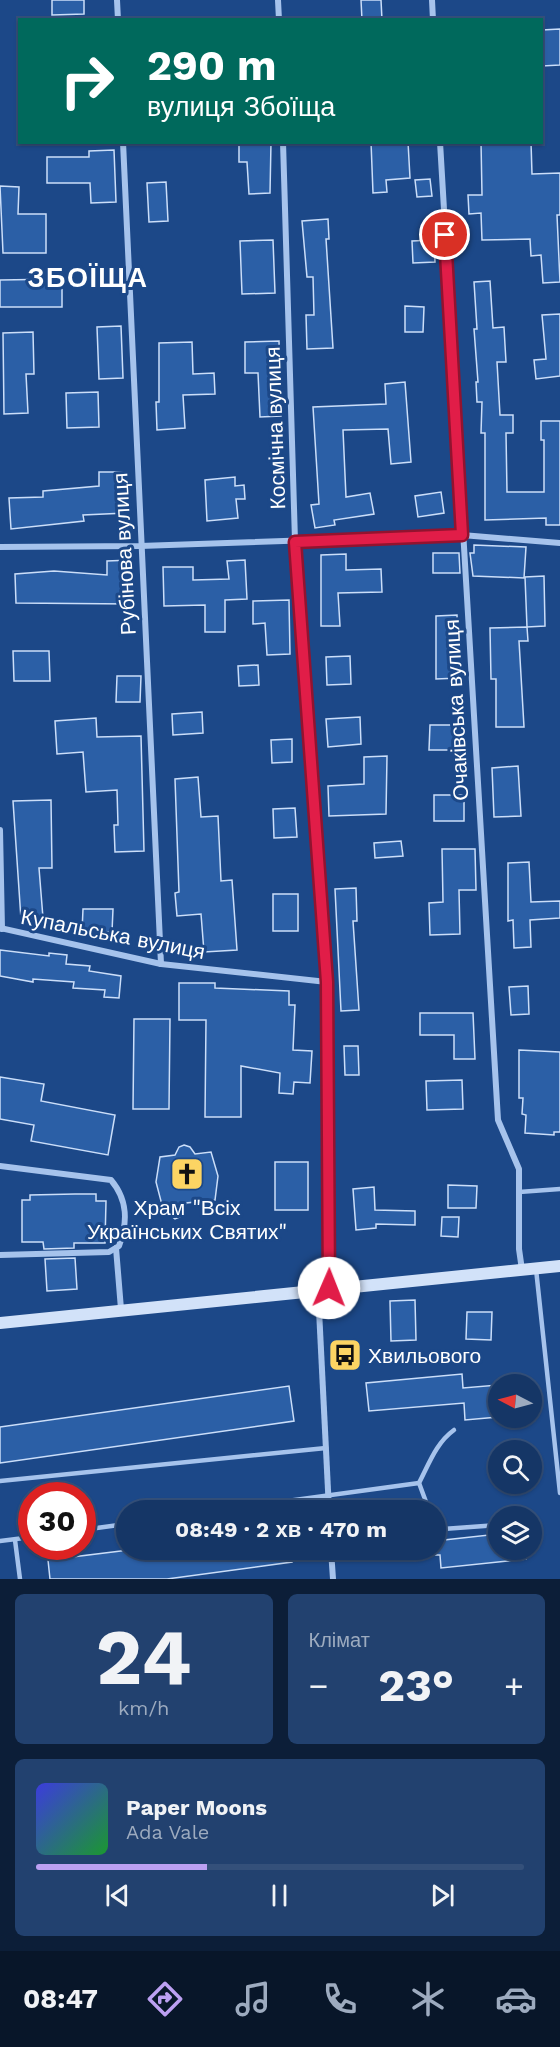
<!DOCTYPE html>
<html lang="uk">
<meta charset="utf-8">
<style>
:root{--surface:#153666;--page:#22416f;--text:#f1f3f6;--muted:#9dabbf;--line:#34507a;--accent:#bca0f2}
body{margin:0;font-family:"Work Sans",sans-serif;background:var(--page);color:var(--text);height:100vh;display:flex;flex-direction:column;font-size:22px;white-space:nowrap}
*{box-sizing:border-box;margin:0}
p{font-size:20px;color:var(--muted)}
.icon{flex:none;width:33px;height:33px;fill:none;stroke:currentColor;stroke-width:2;stroke-linecap:round;stroke-linejoin:round}
.map{position:relative;height:1579px;overflow:hidden}
.drawer{display:flex;flex-direction:column;gap:15px;padding:15px;background:#0c1e38;flex:1}
.drawer>*{flex:none}
.hud{position:absolute;left:18px;top:18px;width:525px;height:126px;border-radius:0px;box-shadow:0 2px 4px #0004,0 0 0 2px var(--line);background:#00695c;color:#fff;overflow:hidden}
.needle{width:39px;rotate:276deg}
.controls{position:absolute;left:488px;top:1374px;display:grid;gap:12px}
.controls a{display:grid;place-items:center;width:54px;height:54px;border-radius:50%;background:var(--surface);box-shadow:0 2px 4px #0004,0 0 0 2px var(--line);font-size:30px}
.speed{position:absolute;left:18px;top:1482px;display:flex;gap:12px;font-size:30px;font-weight:700;text-align:center}
.speed>*{display:grid;place-content:center;width:78px;height:78px;border-radius:50%;background:var(--surface);box-shadow:0 2px 4px #0004,0 0 0 2px var(--line);line-height:1}
.speed .limit{border:9px solid #d22;background:#fff;color:#111}
.pin{position:absolute;display:grid;place-items:center;width:51px;height:51px;color:#fff;margin:-26px;border:3px solid #fff;border-radius:50%;box-shadow:0 2px 6px #0007}
.me{position:absolute;width:66px;margin:-33px;rotate:1deg;stroke-linejoin:round;filter:drop-shadow(0 0 4px #0008)}
.turn{display:flex;align-items:center;gap:21px;height:126px;padding:0 30px;font-size:27px}
.turn .icon{width:78px;height:78px;stroke-width:2.5}
.turn b{display:block;font-size:42px;line-height:51px}
.big{font-size:45px;font-weight:700;line-height:1.1}
.drawer .widget{flex:1;display:flex;flex-direction:column;justify-content:center;gap:9px;min-width:0;padding:0 21px;border-radius:9px;background:var(--page)}
.drawer .dial{align-items:center;gap:0}
.dial b{font-size:78px;line-height:1}
.song{display:flex;align-items:center;gap:18px}
.cover{width:72px;height:72px;border-radius:9px;background:linear-gradient(135deg,hsl(240 70% 55%),hsl(130 70% 35%))}
.played{height:6px;border-radius:3px;background:linear-gradient(90deg,var(--accent) 35%,var(--line) 35%)}
.keys{display:flex;justify-content:space-around;direction:ltr}
.heat{display:flex;justify-content:space-between;align-items:center;font-size:33px;direction:ltr}
.drawer .tiles{flex:1;display:grid;gap:15px;grid-template-columns:1fr 1fr}
.widget:last-child{grid-column:span 2}
.trip{position:absolute;left:116px;top:1500px;width:330px;height:60px;border-radius:30px;background:var(--surface);box-shadow:0 2px 4px #0004,0 0 0 2px var(--line);font-weight:700;line-height:60px;text-align:center}
.tabs{display:flex;height:96px;justify-content:space-around;align-items:center;background:#081629;color:var(--muted)}
.tabs .icon{width:42px;height:42px}
.tabs .on{color:var(--accent)}
.tabs b{font-size:27px;color:var(--text)}
.map>svg:first-child{display:block}
</style>
<div class="map">
<svg width="560" height="1579" viewBox="0 0 560 1579">
<rect width="100%" height="100%" fill="#1c4888"/>
<g fill="#2b5fa6" stroke="#cbdef9" stroke-width="1.5">
<path d="M52,0H84V14L52,15Z"/>
<path d="M361,0H381L382,20H362Z"/>
<path d="M560,29V65L542,66V30Z"/>
<path d="M239,142H271L270,193L249,194L247,162H239Z"/>
<path d="M371,142H408L410,178L386,180L387,192L373,193Z"/>
<path d="M481,142H531L532,174L560,173V215H557L560,282L543,283L541,255L531,256L530,239L482,240L481,213L469,214L468,195H482Z"/>
<path d="M114,150L116,202L91,203L90,183H47V157H89V151Z"/>
<path d="M430,179L432,196L417,197L415,180Z"/>
<path d="M166,182L168,221L149,222L147,183Z"/>
<path d="M0,186L19,187L18,214H46V253H3Z"/>
<path d="M328,219L329,239H326L333,348L307,349L306,315H314L313,277H307L302,221Z"/>
<path d="M273,240L275,293L242,294L240,241Z"/>
<path d="M434,240L435,262L413,263L412,241Z"/>
<path d="M62,279V307H0V280Z"/>
<path d="M490,281L493,328L504,327L505,345L506,362H497L500,415H513V433H506L507,492H544V440H541V421H560V525H546V518L485,520V433H481L482,402H477L476,382H478L474,329H477L474,282Z"/>
<path d="M405,306L424,307L423,332H405Z"/>
<path d="M560,314V376L536,379L534,360L546,359L542,315Z"/>
<path d="M121,326L123,378L99,379L97,327Z"/>
<path d="M33,332L34,374H26L28,413L4,414L3,333Z"/>
<path d="M279,341L281,416L260,417L258,373H245V342Z"/>
<path d="M192,342L193,374L214,373L215,394L183,395L185,428L157,430L156,402H159V343Z"/>
<path d="M405,382L411,462L391,464L388,429L343,430L346,497L370,493L374,514L334,520L335,525L315,528L311,505L319,504L313,407L386,404L385,384Z"/>
<path d="M98,392L99,427L67,428L66,393Z"/>
<path d="M99,472H125L126,513L83,515L84,521L11,529L9,498L43,497V491L99,486Z"/>
<path d="M235,477V486L244,485L245,499H236L238,518L207,521L205,480Z"/>
<path d="M441,492L444,513L418,517L415,496Z"/>
<path d="M474,545L526,547L524,578L473,576L470,553H474Z"/>
<path d="M433,553H459L460,573H433Z"/>
<path d="M346,554V570L381,569L382,592L338,593L340,626H321V555Z"/>
<path d="M131,560V604L16,603L15,574L54,571L107,575V561Z"/>
<path d="M245,560L247,599L225,600V632H205V605L164,606L163,567H193V580L229,579L227,561Z"/>
<path d="M544,576L545,626L527,627L525,577Z"/>
<path d="M289,600L290,654L267,655L265,623L253,624V601Z"/>
<path d="M457,615L459,678L436,679V616Z"/>
<path d="M527,627L528,641H519L524,727H496V679H491L490,628Z"/>
<path d="M13,651H49L50,681H14Z"/>
<path d="M350,656L351,684L327,685L326,657Z"/>
<path d="M258,665L259,685L239,686L238,666Z"/>
<path d="M117,676H141L140,702H116Z"/>
<path d="M202,712L203,733L173,735L172,714Z"/>
<path d="M360,717L361,744L328,747L326,719Z"/>
<path d="M96,718L97,737L141,736L144,851L115,852L114,825H118L117,790L86,792L83,752L57,754L55,721Z"/>
<path d="M430,725H461V750H429Z"/>
<path d="M292,739V762L272,763L271,740Z"/>
<path d="M387,756L386,814L329,816L328,786L364,784V757Z"/>
<path d="M518,766L521,816L494,817L492,768Z"/>
<path d="M198,777L201,817L218,816L221,881L232,880L237,950L204,952L201,914L177,916L175,893L179,892L175,779Z"/>
<rect x="434" y="795" width="30" height="26"/>
<path d="M51,800L52,868H39L43,918L21,919L13,801Z"/>
<path d="M295,808L297,837L274,838L273,809Z"/>
<path d="M401,841L403,856L375,858L374,843Z"/>
<path d="M442,849H475L476,890H459L460,934L430,935L429,903L443,902Z"/>
<path d="M529,862L531,902L560,901V918L530,920L531,947L514,948L513,920L508,921V863Z"/>
<path d="M356,888L357,921H353L359,1010L341,1011L335,889Z"/>
<rect x="273" y="894" width="25" height="37"/>
<path d="M83,909H113L112,932H82Z"/>
<path d="M0,950L49,956V953L67,955L66,964L90,966L89,971L121,976L119,998L104,997L105,990L73,988L74,982L33,979V982L0,976Z"/>
<path d="M179,983H215V988L289,991V1005H295L293,1050L312,1051L310,1083L294,1082L293,1094L279,1093L280,1073L241,1066V1117H205L206,1020H179Z"/>
<path d="M528,986L529,1014L511,1015L509,987Z"/>
<path d="M420,1013H473L475,1059H454V1035H420Z"/>
<path d="M134,1019H170L169,1109H133Z"/>
<path d="M344,1046H358L359,1075H345Z"/>
<path d="M519,1050L560,1052V1132H554V1135L525,1133L526,1115L522,1114L523,1098H519Z"/>
<path d="M0,1077L44,1084L41,1101L115,1115L108,1155L31,1141L34,1125L0,1119Z"/>
<path d="M462,1080L463,1109L427,1110L426,1081Z"/>
<path d="M184,1145L190,1147L195,1154L211,1152L218,1176L215,1200L186,1203L182,1216L175,1219L169,1214L167,1204L162,1205L156,1182L160,1157L175,1155L179,1147Z"/>
<rect x="275" y="1162" width="33" height="48"/>
<path d="M448,1185L477,1186L476,1208H448Z"/>
<path d="M374,1187L375,1210L415,1211V1225L376,1224V1228L356,1230L353,1189Z"/>
<path d="M75,1194H96V1201H106L105,1243H74V1248L44,1249L43,1242H22V1200H30V1195Z"/>
<path d="M442,1217H459L458,1237L441,1236Z"/>
<path d="M75,1258L77,1289L47,1291L45,1259Z"/>
<path d="M415,1300L416,1340L391,1341L390,1301Z"/>
<path d="M467,1312H492L491,1340L466,1339Z"/>
<path d="M462,1374L463,1388L498,1385V1417L465,1420L464,1403L369,1411L366,1383Z"/>
<path d="M289,1386L294,1421L0,1463V1427Z"/>
<path d="M498,1534V1550H526V1559L441,1568L440,1555H435V1541Z"/>
<path d="M129,1550H291L292,1562L167,1579H50L48,1560Z"/>
</g>
<g fill="none" stroke-linecap="round" stroke-linejoin="round">
<g stroke="#a6c3ec" stroke-width="4.5">
<path d="M519,1192L560,1189"/>
<path d="M536,1269L560,1493"/>
<path d="M0,1481L326,1448"/>
<path d="M221,1510L419,1483"/>
<path d="M429,1510L419,1483C429,1464 436,1443 454,1430"/>
<path d="M435,1521L443,1529L498,1525"/>
<path d="M82,1530L126,1524"/>
<path d="M15,1540L20,1579"/>
<path d="M0,1541L32,1537"/>
</g>
<g stroke="#a6c3ec" stroke-width="6">
<path d="M117,0L118,20"/>
<path d="M278,0L279,20"/>
<path d="M432,0L433,20"/>
<path d="M123,142L161,964"/>
<path d="M283,142L295,541L327,982L329,1288"/>
<path d="M440,142L498,1120L519,1169V1249L522,1270"/>
<path d="M0,547L140,546L462,535L560,543"/>
<path d="M0,830L2,929"/>
<path d="M0,928L161,964L327,982"/>
<path d="M0,1166L111,1180C128,1200 128,1222 119,1246L109,1252L0,1255"/>
<path d="M116,1248L121,1309"/>
<path d="M318,1290L329,1510"/>
<path d="M331,1550L333,1579"/>
</g>
<path stroke="#d2e2f9" stroke-width="12" d="M0,1323L560,1266"/>
</g>
<g fill="none" stroke-linecap="round" stroke-linejoin="round">
<g stroke="#92132f" stroke-width="15">
<path id="route" d="M329,1288L327,982L295,542L462,535L445,235"/>
</g>
<use href="#route" stroke="#e11d48" stroke-width="10"/>
</g>
<defs>
<g id="church-square" transform="scale(1.725)"><rect x="-9" y="-9" width="18" height="18" rx="4" fill="#fcd463" stroke="#1c4888"/><path d="M-1.2-6h2.4v3.5h3.3v2.4h-3.3V6h-2.4V-.1h-3.3v-2.4h3.3Z" fill="#111"/></g>
<g id="bus-square" transform="scale(1.725)"><rect x="-9" y="-9" width="18" height="18" rx="4" fill="#fcd463" stroke="#1c4888"/><path d="M-5-6H5V4H4V6H2V4H-2V6H-4V4H-5ZM-3.5-4V0h7V-4ZM-3.5 1.2v1.5H-2V1.2ZM2 1.2v1.5H3.5V1.2Z" fill="#111"/></g>
</defs>
<g fill-rule="evenodd">
<use href="#church-square" x="187" y="1174"/>
<use href="#bus-square" x="345" y="1355"/>
</g>
<g text-anchor="middle" dominant-baseline="central" stroke-width="6" stroke-linejoin="round" paint-order="stroke">
<g font-size="21" fill="#fff" stroke="#1c4888">
<text transform="translate(275 428) rotate(-92)">Космічна вулиця</text>
<text transform="translate(124 554) rotate(-93)">Рубінова вулиця</text>
<text transform="translate(456 710) rotate(-93)">Очаківська вулиця</text>
<text transform="translate(113 934) rotate(11)">Купальська вулиця</text>
</g>
<g font-size="21" fill="#fff" stroke="#1c4888">
<text x="187" y="1207">Храм "Всіх<tspan x="187" dy="24">Українських Святих"</tspan></text>
<text x="368" y="1355" text-anchor="start">Хвильового</text>
</g>
<g font-size="27" font-weight="bold" letter-spacing="1.5" fill="#fff" stroke="#1c4888">
<text x="88" y="278">ЗБОЇЩА</text>
</g>
</g>
</svg>
<div class="controls">
<a><svg class="needle" viewBox="-14 -14 28 28"><path d="M0-13l5 13h-10z" fill="#e53935"/><path d="M0 13l5-13h-10z" fill="#9dabbf"/></svg></a>
<a><svg class="icon" aria-label="search" viewBox="0 0 24 24"><circle cx="10" cy="10" r="6"/><path d="M15 15l6 6"/></svg></a>
<a><svg class="icon" aria-label="layers" viewBox="0 0 24 24"><path d="M12 4l9 5-9 5-9-5zM3 14l9 5 9-5"/></svg></a>
</div>
<div class="speed"><div class="limit">30</div></div>
<div class="pin" style="left:445px;top:235px;background:#d93025"><svg class="icon" aria-label="arrive" viewBox="0 0 24 24"><path d="M6 21V4h12l-3 4 3 4H6"/></svg></div>
<svg class="me" style="left:329px;top:1288px" viewBox="-20 -20 40 40"><circle r="19" fill="#fff"/><path d="M0-13L10 11 0 6-10 11z" fill="#e11d48"/></svg>
<div class="trip">08:49 · 2 хв · 470 m</div>
<div class="hud">
<div class="turn"><svg class="icon" aria-label="right" viewBox="0 0 24 24"><path d="M7 20v-9h11M14 6l5 5-5 5"/></svg><div><b>290 m</b>вулиця Збоїща</div></div>
</div>
</div>
<section class="drawer">
<div class="tiles">
<div class="widget dial"><b>24</b><p>km/h</p></div>
<div class="widget"><p>Клімат</p>
<div class="heat"><a>−</a><b class="big">23°</b><a>+</a></div>
</div>
<div class="widget">
<div class="song"><i class="cover"></i><div><b>Paper Moons</b><p>Ada Vale</p></div></div>
<div class="played"></div>
<div class="keys"><svg class="icon" aria-label="previous" viewBox="0 0 24 24"><path d="M18 5L8 12l10 7zM5 5v14"/></svg><svg class="icon" aria-label="pause" viewBox="0 0 24 24"><path d="M8 5v14M16 5v14"/></svg><svg class="icon" aria-label="next" viewBox="0 0 24 24"><path d="M6 5l10 7-10 7zM19 5v14"/></svg></div>
</div>
</div>
</section>
<nav class="tabs">
<b>08:47</b>
<svg class="icon on" aria-label="directions" viewBox="0 0 24 24"><path d="M12 3l9 9-9 9-9-9zM9 14v-3h6M13 9l2 2-2 2"/></svg>
<svg class="icon" aria-label="music" viewBox="0 0 24 24"><path d="M9 18V5l10-2v13"/><circle cx="6" cy="18" r="3"/><circle cx="16" cy="16" r="3"/></svg>
<svg class="icon" aria-label="phone" viewBox="0 0 24 24"><path d="M5 4h4l2 5-3 2q2 4 5 5l2-3 5 2v4C11 20 4 13 5 4z"/></svg>
<svg class="icon" aria-label="climate" viewBox="0 0 24 24"><path d="M12 3v18M4 7l16 10M4 17L20 7"/></svg>
<svg class="icon" aria-label="car" viewBox="0 0 24 24"><path d="M5 17H2v-5l4-1 3-4h7l3 4 3 1v5h-3M9 17h6M6 11h13"/><circle cx="7" cy="17" r="2"/><circle cx="17" cy="17" r="2"/></svg>
</nav>
